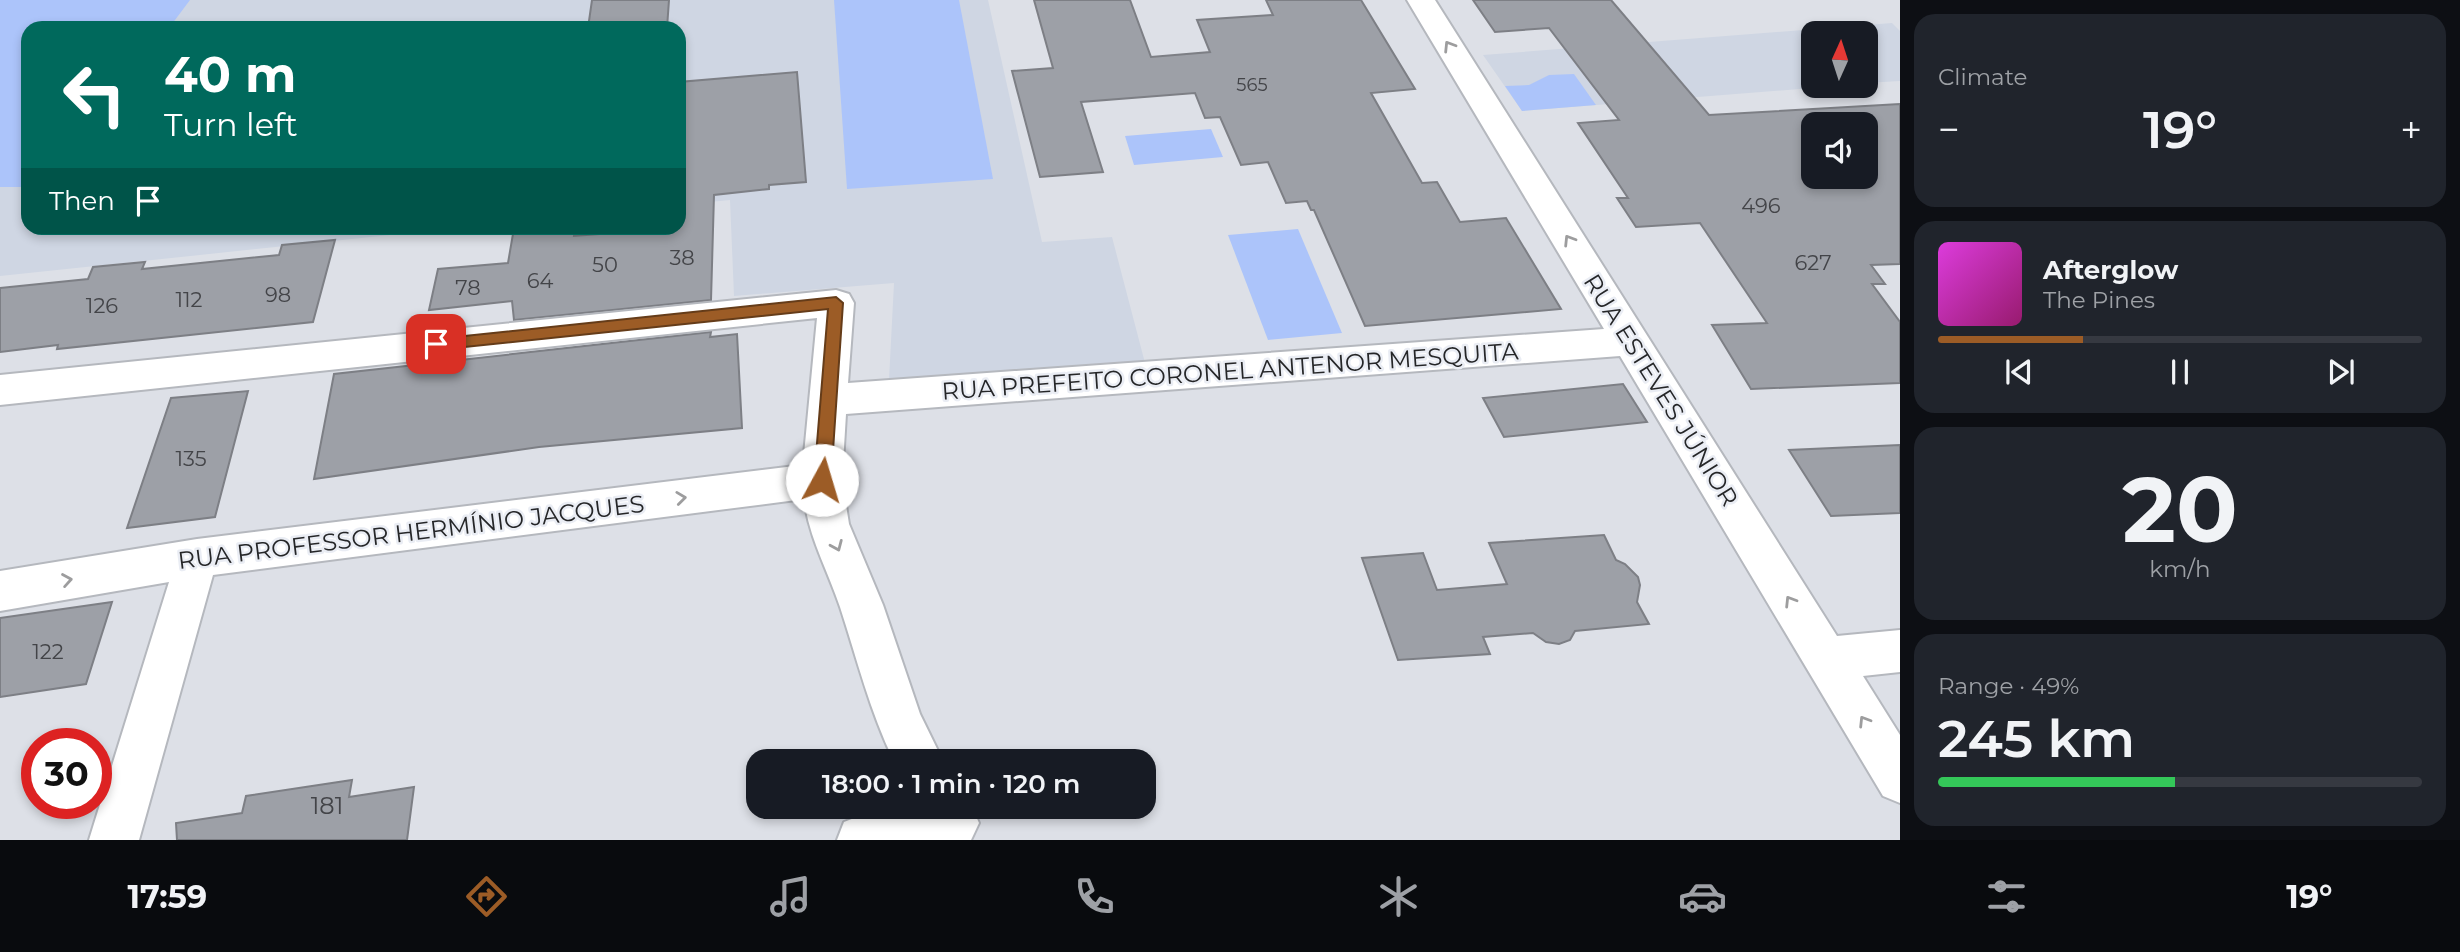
<!DOCTYPE html>
<meta charset="utf-8">
<style>
:root{--surface:#171b24;--page:#20242c;--text:#f1f3f6;--muted:#9ea1a6;--line:#363941;--accent:#9c5c26}
body{margin:0;font-family:Montserrat,sans-serif;background:var(--page);color:var(--text);height:100vh;display:flex;flex-direction:column;font-size:26px;white-space:nowrap}
*{box-sizing:border-box;margin:0}
p{font-size:23px;color:var(--muted)}
.icon{flex:none;width:38px;height:38px;fill:none;stroke:currentColor;stroke-width:2;stroke-linecap:round;stroke-linejoin:round}
.map{position:relative;flex:1;overflow:hidden}
.details{display:flex;flex-direction:column;gap:14px;padding:14px;background:#0d0f14;width:560px}
.details>*{flex:none}
.top-card{position:absolute;left:21px;top:21px;width:665px;height:214px;border-radius:21px;box-shadow:0 4px 10px #0003;background:#00695c;color:#fff;overflow:hidden}
.needle{width:46px;rotate:3deg}
.tools{position:absolute;left:1801px;top:21px;display:grid;gap:14px}
.tools a{display:grid;place-items:center;width:77px;height:77px;border-radius:14px;background:var(--surface);box-shadow:0 4px 10px #0003;font-size:35px}
.speed{position:absolute;left:21px;top:728px;display:flex;gap:14px;font-size:35px;font-weight:700;text-align:center}
.speed>*{display:grid;place-content:center;width:91px;height:91px;border-radius:50%;background:var(--surface);box-shadow:0 4px 10px #0003;line-height:1}
.speed .limit{border:10px solid #d22;background:#fff;color:#111}
.pin{position:absolute;display:grid;place-items:center;width:60px;height:60px;color:#fff;margin:-30px;border-radius:14px;box-shadow:0 4px 10px #0006}
.me{position:absolute;width:77px;margin:-38px;rotate:6deg;stroke-linejoin:round;filter:drop-shadow(0 0 5px #0008)}
.turn{display:flex;align-items:center;gap:24px;height:147px;padding:0 28px;font-size:32px}
.turn .icon{width:91px;height:91px;stroke-width:2.5}
.turn b{display:block;font-size:49px;line-height:60px}
.then{display:flex;align-items:center;height:66px;padding:0 28px;background:#0003;gap:14px;font-size:26px}
.big{font-size:52px;font-weight:600;line-height:1.1}
.details .tile{flex:1;display:flex;flex-direction:column;justify-content:center;gap:10px;min-width:0;padding:0 24px;border-radius:21px;background:var(--page)}
.details .dial{align-items:center;gap:0}
.dial b{font-size:91px;line-height:1}
.song{display:flex;align-items:center;gap:21px}
.cover{width:84px;height:84px;border-radius:10px;background:linear-gradient(135deg,hsl(300 70% 55%),hsl(320 70% 35%))}
.played{height:7px;border-radius:4px;background:linear-gradient(90deg,var(--accent) 30%,var(--line) 30%)}
.keys{display:flex;justify-content:space-around;direction:ltr}
.heat{display:flex;justify-content:space-between;align-items:center;font-size:38px;direction:ltr}
.charge{height:10px;border-radius:5px;background:linear-gradient(90deg,#34c759 49%,var(--line) 0)}
.trip{position:absolute;left:746px;top:749px;width:410px;height:70px;border-radius:21px;background:var(--surface);box-shadow:0 4px 10px #0003;font-weight:600;line-height:70px;text-align:center}
.tabs{display:flex;height:112px;justify-content:space-around;align-items:center;background:#090b0e;color:var(--muted)}
.tabs .icon{width:49px;height:49px}
.tabs .selected{color:var(--accent)}
.tabs b{font-size:32px;color:var(--text)}
main{display:flex;flex:1;min-height:0}
.map>svg:first-child{display:block}
</style>
<main>
<div class="map">
<svg width="1900" height="840" viewBox="0 0 1900 840">
<rect width="100%" height="100%" fill="#dde0e7"/>
<g fill="#cfd6e3">
<path d="M0,0H988L1042,242L1112,237L1145,363L889,380L894,283L734,296L730,200L679,205V28H28V228H457L0,276Z"/>
<path d="M1892,23L1900,31V81L1866,83V33H1813V86H1837L1522,111L1483,55Z"/>
</g>
<g fill="#acc4fa">
<path d="M0,0H190L169,28H28V187H0Z"/>
<path d="M834,0H959L993,179L847,189Z"/>
<path d="M1574,74L1596,105L1522,111L1505,86L1529,85L1549,75Z"/>
<path d="M1211,129L1223,157L1134,165L1125,136Z"/>
<path d="M1298,229L1342,333L1268,340L1228,235Z"/>
</g>
<g fill="#9da0a7" stroke="#7d7f85" stroke-width="2" fill-rule="evenodd">
<path d="M592,0H669L667,28H588Z"/>
<path d="M1034,0H1130L1151,57L1210,52L1197,20L1273,15L1266,0H1361L1415,89L1371,93L1422,183L1437,182L1460,222L1506,218L1561,309L1365,326L1314,210H1311L1307,201L1286,203L1268,162L1241,165L1220,117L1205,118L1195,93L1081,102L1103,172L1040,177L1012,71L1053,68Z"/>
<path d="M1473,0H1611L1709,115L1900,104V264L1871,265L1885,284H1872L1900,322V383L1751,389L1712,325L1767,323L1700,223L1636,227L1617,198H1628L1578,123L1619,120L1549,28L1495,32ZM1813,124H1866V177H1813Z"/>
<path d="M797,72L806,182L769,185V189L714,195L711,300L514,320L512,301L429,310L438,269L508,263L514,228H575L574,236L679,228V82Z"/>
<path d="M335,240L313,322L57,349L58,345L0,352V288L88,279L93,267L145,262L142,269L279,255L282,245Z"/>
<path d="M711,332L710,337L737,334L742,428L539,447L314,479L334,374Z"/>
<path d="M1623,384L1647,422L1504,437L1483,398Z"/>
<path d="M248,391L215,517L127,528L171,398Z"/>
<path d="M1900,445V513L1831,516L1789,450Z"/>
<path d="M1604,535L1616,560L1625,564L1638,577L1640,585L1637,602L1649,624L1575,631L1570,640L1559,644L1546,642L1533,633L1483,637L1490,654L1398,660L1362,558L1423,553L1437,590L1507,584L1489,543Z"/>
<path d="M112,602L86,684L0,697V618Z"/>
<path d="M352,780L349,797L414,787L407,840H177L176,823L242,813L246,796Z"/>
</g>
<g fill="none" stroke-linecap="round" stroke-linejoin="round">
<g stroke="#b5b8be" stroke-width="4">
<g id="minor">
<path d="M1407,0H1435L1837,636L1900,630V672L1863,676L1900,735V803L1883,796L1620,356L846,414L842,480L849,524L883,605L920,714L943,761H894C870,712 857,659 840,607C828,571 809,538 804,499L213,575L139,840H89L169,582L0,611V571L197,539L803,465L817,318L0,405V375L836,290L849,294L854,303L848,383L1604,329Z"/>
<path d="M909,807H972L979,823L971,840H837L844,822L862,815Z"/>
</g>
</g>
<use href="#minor" fill="#fff" fill-rule="evenodd"/>
</g>
<defs><path id="oneway-chevron" d="M-2-3.5L2.5 0L-2 3.5" fill="none" stroke-width="1.6" stroke-linecap="round" stroke-linejoin="round" transform="scale(1.75)"/></defs>
<g stroke="#9d9d9e">
<use href="#oneway-chevron" transform="translate(1449 46) rotate(-122)"/>
<use href="#oneway-chevron" transform="translate(1569 240) rotate(-122)"/>
<use href="#oneway-chevron" transform="translate(681 498) rotate(-7)"/>
<use href="#oneway-chevron" transform="translate(837 546) rotate(67)"/>
<use href="#oneway-chevron" transform="translate(67 580) rotate(-10)"/>
<use href="#oneway-chevron" transform="translate(1790 601) rotate(-122)"/>
<use href="#oneway-chevron" transform="translate(1864 721) rotate(-122)"/>
</g>
<path fill="#9c5c26" stroke="#653c19" stroke-width="2" d="M836,297L843,303L831,480L828,485H817L814,480L828,309L436,350L428,344L436,339Z"/>
<g text-anchor="middle" dominant-baseline="central" stroke-width="5" stroke-linejoin="round" paint-order="stroke">
<g font-size="18" fill="#434448">
<text x="1252" y="85">565</text>
</g>
<g font-size="21" fill="#434448">
<text x="1761" y="205">496</text>
<text x="682" y="257">38</text>
<text x="1813" y="262">627</text>
<text x="605" y="264">50</text>
<text x="540" y="280">64</text>
<text x="468" y="287">78</text>
<text x="278" y="294">98</text>
<text x="189" y="299">112</text>
<text x="102" y="305">126</text>
<text x="191" y="458">135</text>
<text x="48" y="651">122</text>
</g>
<g font-size="24" fill="#252628" stroke="#eaedf4">
<text transform="translate(1230 371) rotate(-4)">RUA PREFEITO CORONEL ANTENOR MESQUITA</text>
<text transform="translate(1661 390) rotate(58)">RUA ESTEVES JÚNIOR</text>
<text transform="translate(411 532) rotate(-7)">RUA PROFESSOR HERMÍNIO JACQUES</text>
</g>
<g font-size="24" fill="#434448">
<text x="327" y="805">181</text>
</g>
</g>
</svg>
<div class="tools">
<a><svg class="needle" viewBox="-14 -14 28 28"><path d="M0-13l5 13h-10z" fill="#e53935"/><path d="M0 13l5-13h-10z" fill="#9ea1a6"/></svg></a>
<a><svg class="icon" aria-label="sound" viewBox="0 0 24 24"><path d="M4 9h4l5-4v14l-5-4H4zM17 9q2 3 0 6"/></svg></a>
</div>
<div class="speed"><div class="limit">30</div></div>
<div class="pin" style="left:436px;top:344px;background:#d93025"><svg class="icon" aria-label="arrive" viewBox="0 0 24 24"><path d="M6 21V4h12l-3 4 3 4H6"/></svg></div>
<svg class="me" style="left:822px;top:480px" viewBox="-20 -20 40 40"><circle r="19" fill="#fff"/><path d="M0-13L10 11 0 6-10 11z" fill="#9c5c26"/></svg>
<div class="trip">18:00 · 1 min · 120 m</div>
<div class="top-card">
<div class="turn"><svg class="icon" aria-label="left" viewBox="0 0 24 24"><path d="M17 20v-9H6M10 6l-5 5 5 5"/></svg><div><b>40 m</b>Turn left</div></div>
<div class="then">Then<svg class="icon" aria-label="arrive" viewBox="0 0 24 24"><path d="M6 21V4h12l-3 4 3 4H6"/></svg></div>
</div>
</div>
<section class="details">
<div class="tile"><p>Climate</p>
<div class="heat"><a>−</a><b class="big">19°</b><a>+</a></div>
</div>
<div class="tile">
<div class="song"><i class="cover"></i><div><b>Afterglow</b><p>The Pines</p></div></div>
<div class="played"></div>
<div class="keys"><svg class="icon" aria-label="previous" viewBox="0 0 24 24"><path d="M18 5L8 12l10 7zM5 5v14"/></svg><svg class="icon" aria-label="pause" viewBox="0 0 24 24"><path d="M8 5v14M16 5v14"/></svg><svg class="icon" aria-label="next" viewBox="0 0 24 24"><path d="M6 5l10 7-10 7zM19 5v14"/></svg></div>
</div>
<div class="tile dial"><b>20</b><p>km/h</p></div>
<div class="tile"><p>Range · 49%</p><b class="big">245 km</b><div class="charge"></div></div>
</section>
</main>
<nav class="tabs">
<b>17:59</b>
<svg class="icon selected" aria-label="directions" viewBox="0 0 24 24"><path d="M12 3l9 9-9 9-9-9zM9 14v-3h6M13 9l2 2-2 2"/></svg>
<svg class="icon" aria-label="music" viewBox="0 0 24 24"><path d="M9 18V5l10-2v13"/><circle cx="6" cy="18" r="3"/><circle cx="16" cy="16" r="3"/></svg>
<svg class="icon" aria-label="phone" viewBox="0 0 24 24"><path d="M5 4h4l2 5-3 2q2 4 5 5l2-3 5 2v4C11 20 4 13 5 4z"/></svg>
<svg class="icon" aria-label="climate" viewBox="0 0 24 24"><path d="M12 3v18M4 7l16 10M4 17L20 7"/></svg>
<svg class="icon" aria-label="car" viewBox="0 0 24 24"><path d="M5 17H2v-5l4-1 3-4h7l3 4 3 1v5h-3M9 17h6M6 11h13"/><circle cx="7" cy="17" r="2"/><circle cx="17" cy="17" r="2"/></svg>
<svg class="icon" aria-label="filters" viewBox="0 0 24 24"><path d="M4 7h16M4 17h16"/><circle cx="9" cy="7" r="2"/><circle cx="15" cy="17" r="2"/></svg>
<b>19°</b>
</nav>
